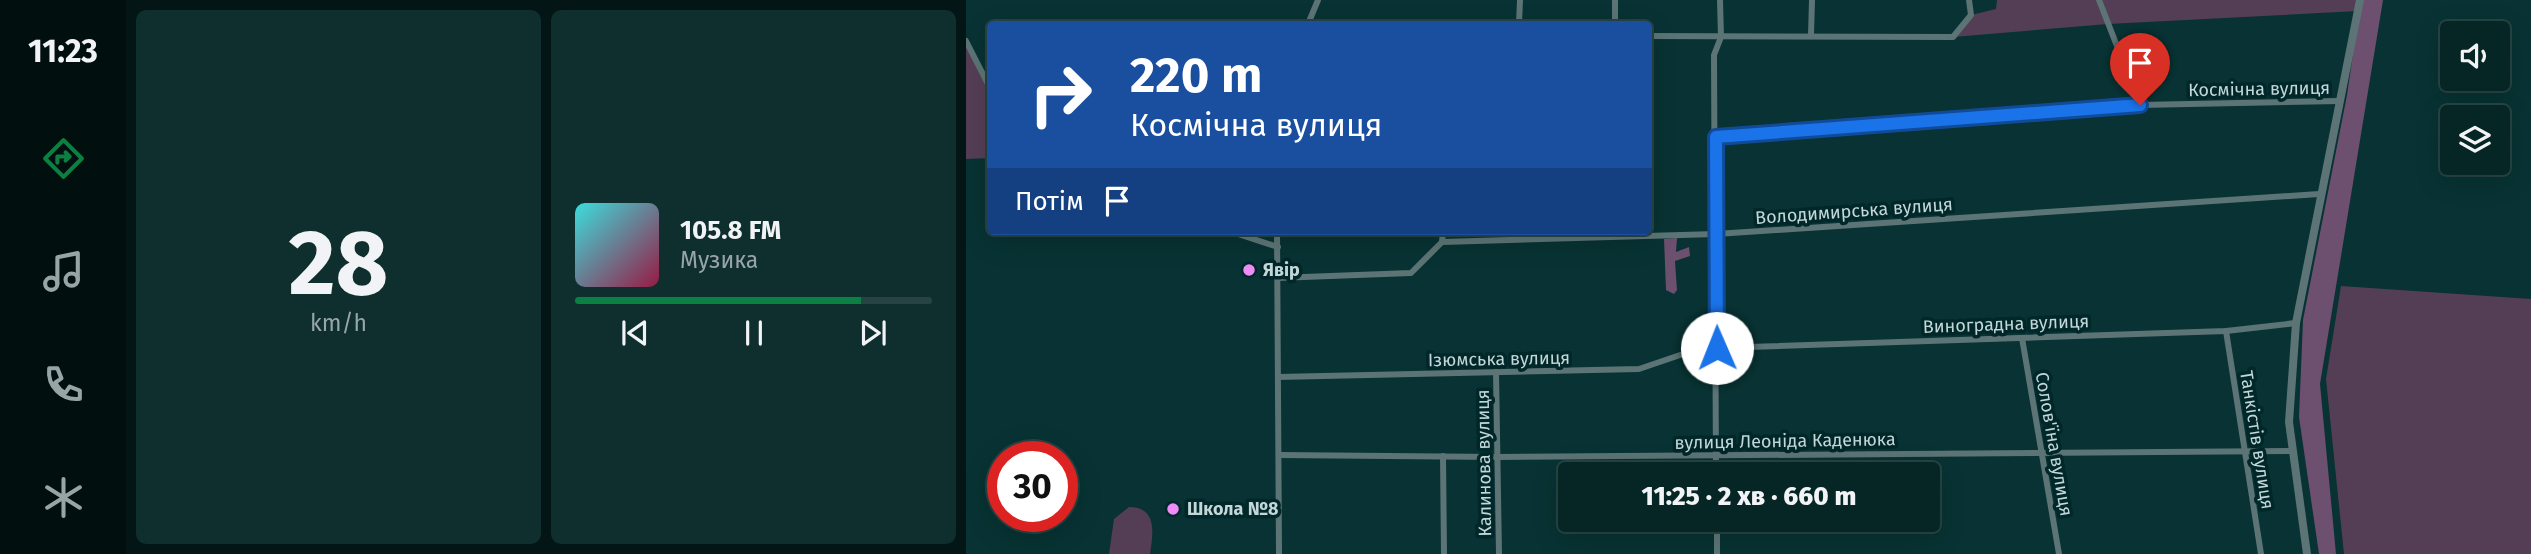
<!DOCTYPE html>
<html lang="uk">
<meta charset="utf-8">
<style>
:root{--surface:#062626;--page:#0f2e2e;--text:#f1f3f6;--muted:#98a5a7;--line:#274343;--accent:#0b8043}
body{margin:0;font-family:"Fira Sans",sans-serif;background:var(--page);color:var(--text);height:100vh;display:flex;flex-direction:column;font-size:26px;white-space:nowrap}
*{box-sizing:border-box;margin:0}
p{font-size:23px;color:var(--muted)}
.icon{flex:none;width:38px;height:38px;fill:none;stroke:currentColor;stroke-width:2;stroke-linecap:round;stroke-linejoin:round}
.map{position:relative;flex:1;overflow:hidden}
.details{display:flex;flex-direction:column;gap:10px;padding:10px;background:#031515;width:840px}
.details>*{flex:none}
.top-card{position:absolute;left:21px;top:21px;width:665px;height:214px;border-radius:7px;box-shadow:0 7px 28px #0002,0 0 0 2px var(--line);background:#1a4fa0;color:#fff;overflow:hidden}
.controls{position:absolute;left:1474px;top:21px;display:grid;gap:14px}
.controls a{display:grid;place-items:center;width:70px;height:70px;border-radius:7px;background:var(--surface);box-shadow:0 7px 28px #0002,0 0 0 2px var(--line);font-size:35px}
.speed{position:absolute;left:21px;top:441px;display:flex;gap:14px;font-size:35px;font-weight:700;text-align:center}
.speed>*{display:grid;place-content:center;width:91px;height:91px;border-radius:50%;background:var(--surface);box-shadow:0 7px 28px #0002,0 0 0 2px var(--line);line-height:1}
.speed .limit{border:10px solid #d22;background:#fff;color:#111}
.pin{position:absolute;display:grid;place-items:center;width:60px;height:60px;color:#fff;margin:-72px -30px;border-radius:50% 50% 50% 0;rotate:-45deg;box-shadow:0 0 7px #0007}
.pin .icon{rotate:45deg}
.me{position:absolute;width:77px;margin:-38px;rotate:359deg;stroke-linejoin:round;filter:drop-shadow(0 0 5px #0008)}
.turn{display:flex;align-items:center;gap:24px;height:147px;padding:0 28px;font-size:32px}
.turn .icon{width:91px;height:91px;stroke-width:2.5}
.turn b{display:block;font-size:49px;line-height:60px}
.then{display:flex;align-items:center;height:66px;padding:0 28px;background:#0003;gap:14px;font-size:26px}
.details .card{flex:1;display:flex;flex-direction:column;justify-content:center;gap:10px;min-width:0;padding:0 24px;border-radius:10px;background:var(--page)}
.details .dial{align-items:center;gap:0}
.dial b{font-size:91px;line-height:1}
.song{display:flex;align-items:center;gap:21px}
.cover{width:84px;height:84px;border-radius:10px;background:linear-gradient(135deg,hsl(180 70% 55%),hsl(340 70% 35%))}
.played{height:7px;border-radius:4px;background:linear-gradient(90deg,var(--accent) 80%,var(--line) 80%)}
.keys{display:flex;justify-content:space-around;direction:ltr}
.details .tiles{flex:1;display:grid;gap:10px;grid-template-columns:repeat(2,1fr)}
.trip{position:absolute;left:592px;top:462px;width:382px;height:70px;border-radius:7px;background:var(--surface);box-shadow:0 7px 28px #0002,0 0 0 2px var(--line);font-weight:800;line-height:70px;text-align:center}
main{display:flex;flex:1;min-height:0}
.tab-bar{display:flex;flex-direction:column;width:126px;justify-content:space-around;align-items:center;background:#020f0f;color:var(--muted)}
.tab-bar .icon{width:49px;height:49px}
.tab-bar .on{color:var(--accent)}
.tab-bar b{font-size:32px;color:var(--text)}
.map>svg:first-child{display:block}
</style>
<main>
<nav class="tab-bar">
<b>11:23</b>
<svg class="icon on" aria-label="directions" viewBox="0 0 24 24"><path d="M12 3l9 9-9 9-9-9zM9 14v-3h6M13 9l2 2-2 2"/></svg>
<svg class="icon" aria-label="music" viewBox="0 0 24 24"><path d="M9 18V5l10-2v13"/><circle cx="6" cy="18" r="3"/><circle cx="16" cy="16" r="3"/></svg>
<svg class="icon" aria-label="phone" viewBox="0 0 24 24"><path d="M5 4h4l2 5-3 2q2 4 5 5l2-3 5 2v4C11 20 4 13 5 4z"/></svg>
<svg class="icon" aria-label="climate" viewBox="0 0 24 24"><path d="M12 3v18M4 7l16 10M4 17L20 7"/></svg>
</nav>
<section class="details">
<div class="tiles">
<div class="card dial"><b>28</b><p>km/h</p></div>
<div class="card">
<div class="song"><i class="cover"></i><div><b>105.8 FM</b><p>Музика</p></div></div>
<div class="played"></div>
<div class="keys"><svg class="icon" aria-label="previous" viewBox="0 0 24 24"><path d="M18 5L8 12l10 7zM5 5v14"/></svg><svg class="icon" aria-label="pause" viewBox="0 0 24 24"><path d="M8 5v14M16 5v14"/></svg><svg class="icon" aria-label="next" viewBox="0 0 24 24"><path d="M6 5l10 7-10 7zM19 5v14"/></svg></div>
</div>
</div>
</section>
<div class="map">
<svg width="1565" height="554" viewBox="0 0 1565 554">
<rect width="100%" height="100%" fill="#083233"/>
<g fill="#543e55">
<path d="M1031,0H1394L1392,11L1142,24L987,37L1005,15L1030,9Z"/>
<path d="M0,47L24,88V158L0,159Z"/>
<path d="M1375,286L1565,299V554H1378L1360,379Z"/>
<path d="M163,507C192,507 187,534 184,554H143L148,519Z"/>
</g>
<g fill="#6d4f6f">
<path d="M1395,0H1417L1354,384L1370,554H1353L1333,417L1337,320L1381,95Z"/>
<path d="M711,238L710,252L723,247L724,256L709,261L711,290L708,294L700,290L698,239Z"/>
</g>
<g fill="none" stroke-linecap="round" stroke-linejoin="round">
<g stroke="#5c7475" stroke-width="6">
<path d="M1133,0L1174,105"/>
<path d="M342,24L352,0"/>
<path d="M553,24L554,0"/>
<path d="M649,24V0"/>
<path d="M845,35L846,0"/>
<path d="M682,36L987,37L1005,15L1003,0"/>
<path d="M0,41L24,88"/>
<path d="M750,137L1174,105L1374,101"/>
<path d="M263,231L312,247"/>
<path d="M311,231L313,554"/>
<path d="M476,242L477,231"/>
<path d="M311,278L445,273L476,242L750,234L1353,194"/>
<path d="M1260,331L1295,554"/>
<path d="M1056,338L1093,554"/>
<path d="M530,372L533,554"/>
<path d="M312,377L673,369L720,353L751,348L1260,331L1330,323"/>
<path d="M313,455L531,457L1325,451"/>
<path d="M477,456L478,554"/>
<path d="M750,474L748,55L755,37L754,0"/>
<path d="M751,520V554"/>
</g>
<path stroke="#5c7475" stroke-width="8" d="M1341,554L1323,422L1330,323L1394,0"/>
</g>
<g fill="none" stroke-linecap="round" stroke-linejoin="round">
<g stroke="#114b97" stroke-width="18">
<path id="route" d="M751,348L750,137L1174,105"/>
</g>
<use href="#route" stroke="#1a73e8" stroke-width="12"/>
</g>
<g fill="#ef8bf6" stroke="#002729" stroke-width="2.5">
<circle cx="283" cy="270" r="7"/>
<circle cx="207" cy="509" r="7"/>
</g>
<g text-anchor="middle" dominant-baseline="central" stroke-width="7" stroke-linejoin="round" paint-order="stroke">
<g font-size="18" fill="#c3d7d8" stroke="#002729">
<text transform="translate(1293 89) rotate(-1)">Космічна вулиця</text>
<text transform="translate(888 211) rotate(-4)">Володимирська вулиця</text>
<text transform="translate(1040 324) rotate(-2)">Виноградна вулиця</text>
<text transform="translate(533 359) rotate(-1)">Ізюмська вулиця</text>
<text transform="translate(1291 440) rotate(81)">Танкістів вулиця</text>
<text transform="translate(819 441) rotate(-1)">вулиця Леоніда Каденюка</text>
<text transform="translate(1088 444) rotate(80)">Солов'їна вулиця</text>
<text transform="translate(518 463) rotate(-91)">Калинова вулиця</text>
</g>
<g font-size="18" font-weight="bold" fill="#c3d7d8" stroke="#002729" text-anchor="start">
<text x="297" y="270">Явiр</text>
<text x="221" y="509">Школа №8</text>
</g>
</g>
</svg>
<div class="controls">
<a><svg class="icon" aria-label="sound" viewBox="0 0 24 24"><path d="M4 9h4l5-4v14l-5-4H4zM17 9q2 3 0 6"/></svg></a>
<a><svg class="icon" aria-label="layers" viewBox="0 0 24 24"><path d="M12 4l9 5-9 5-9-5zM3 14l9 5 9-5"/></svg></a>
</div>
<div class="speed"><div class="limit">30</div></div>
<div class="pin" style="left:1174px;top:105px;background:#d93025"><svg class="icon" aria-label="arrive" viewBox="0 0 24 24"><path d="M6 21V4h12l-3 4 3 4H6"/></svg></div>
<svg class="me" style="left:751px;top:348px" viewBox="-20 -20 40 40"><circle r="19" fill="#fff"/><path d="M0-13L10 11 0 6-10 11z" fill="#1a73e8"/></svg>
<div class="trip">11:25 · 2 хв · 660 m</div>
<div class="top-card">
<div class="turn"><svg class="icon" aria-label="right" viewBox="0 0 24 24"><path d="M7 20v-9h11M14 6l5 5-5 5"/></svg><div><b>220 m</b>Космічна вулиця</div></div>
<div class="then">Потім<svg class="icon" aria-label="arrive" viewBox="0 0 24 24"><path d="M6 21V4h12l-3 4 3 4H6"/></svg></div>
</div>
</div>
</main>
